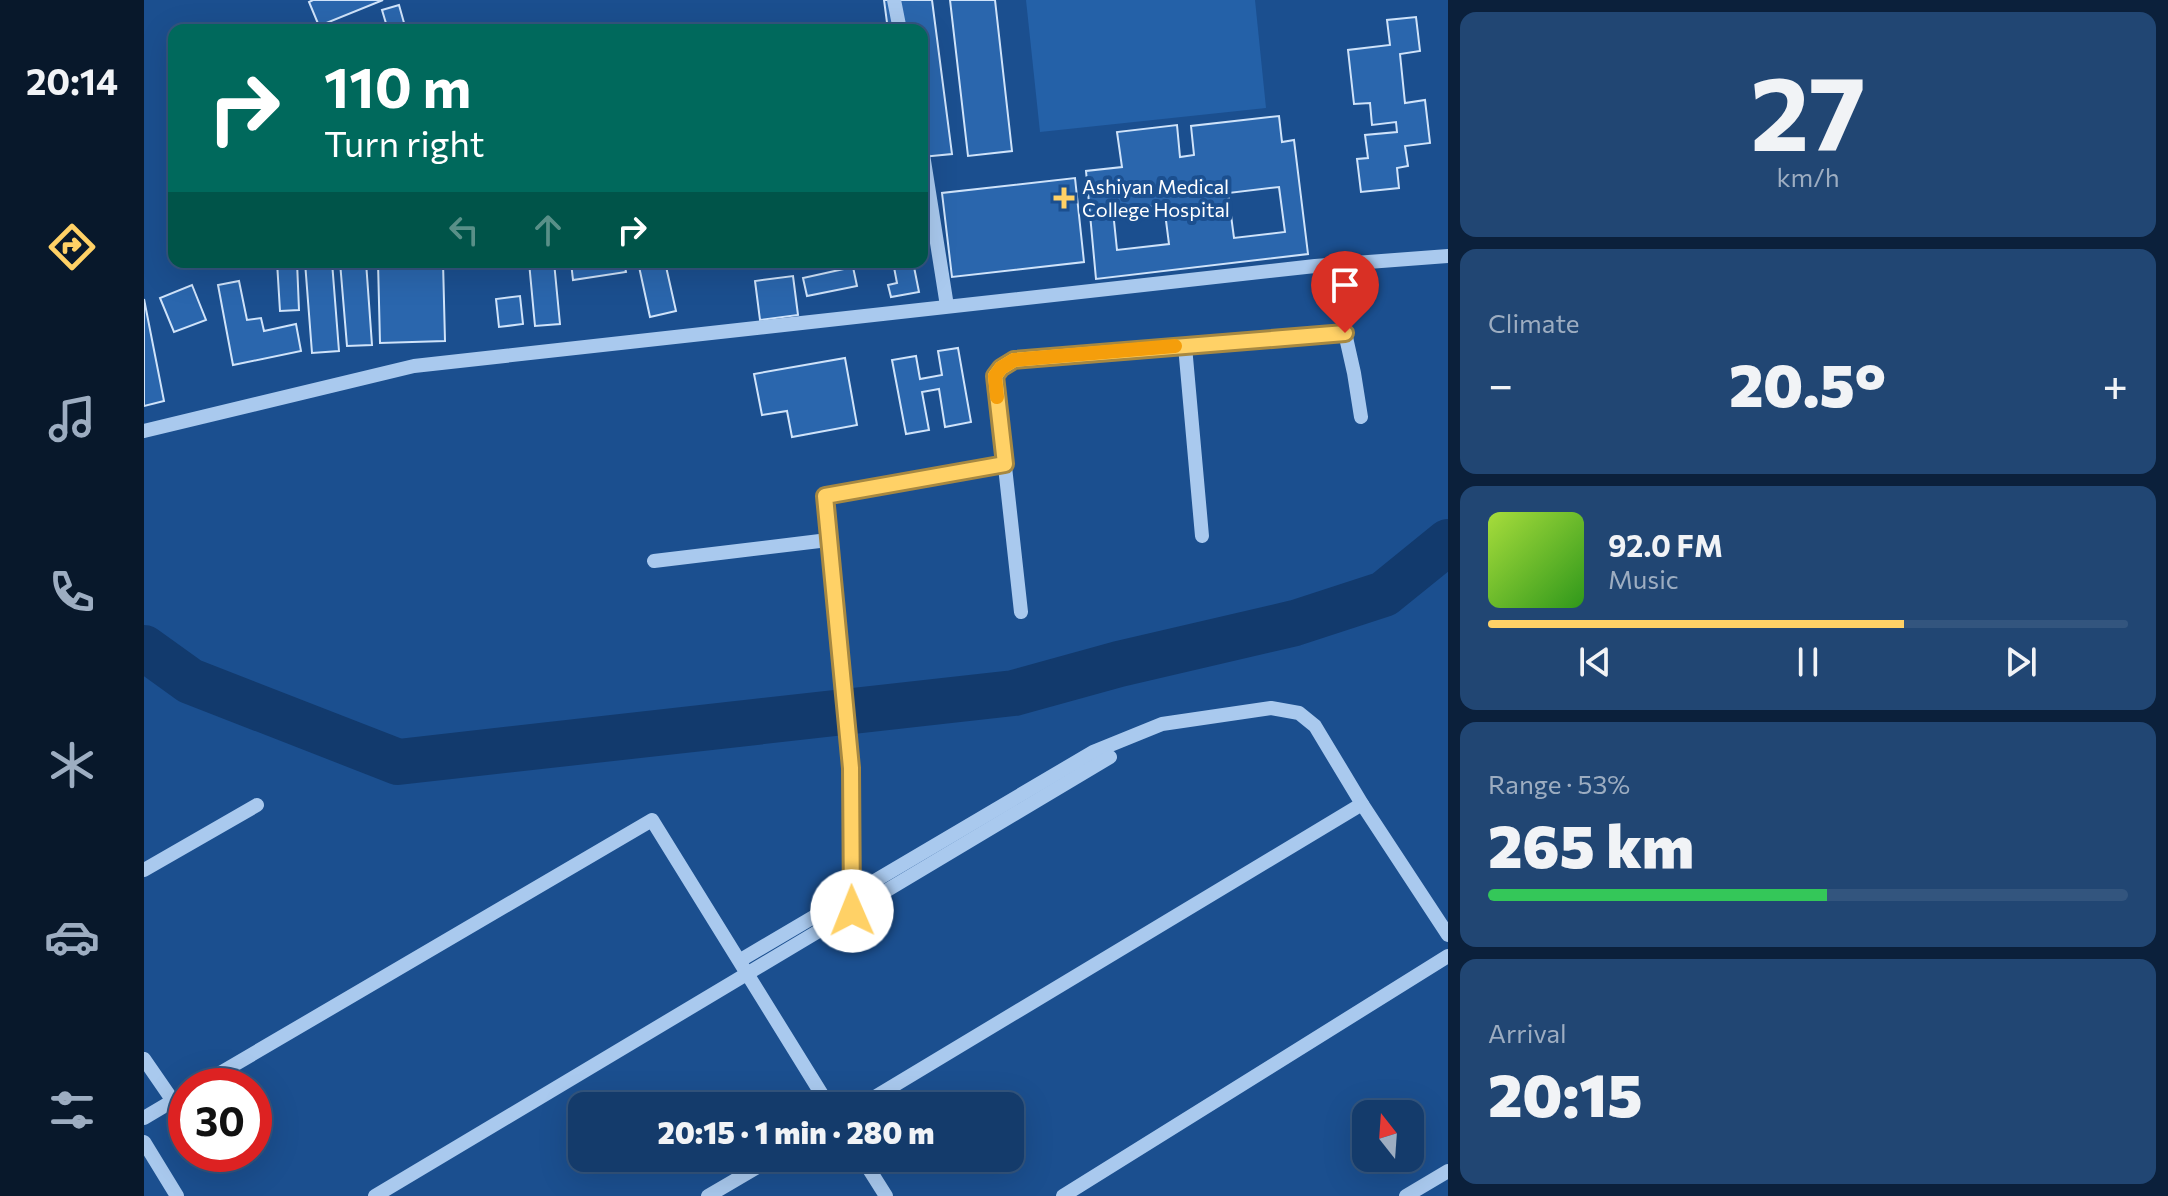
<!DOCTYPE html>
<meta charset="utf-8">
<style>
:root{--surface:#143b6b;--page:#214673;--text:#f1f3f6;--muted:#9dadc1;--line:#33557e;--accent:#ffd166}
body{margin:0;font-family:Commissioner,sans-serif;background:var(--page);color:var(--text);height:100vh;display:flex;flex-direction:column;font-size:30px;white-space:nowrap}
*{box-sizing:border-box;margin:0}
p{font-size:26px;color:var(--muted)}
.icon{flex:none;width:44px;height:44px;fill:none;stroke:currentColor;stroke-width:2;stroke-linecap:round;stroke-linejoin:round}
.map{position:relative;flex:1;overflow:hidden}
.side{display:flex;flex-direction:column;gap:12px;padding:12px;background:#0b203b;width:720px}
.side>*{flex:none}
.hud{position:absolute;left:24px;top:24px;width:760px;height:244px;border-radius:16px;box-shadow:0 8px 32px #0002,0 0 0 2px var(--line);background:#00695c;color:#fff;overflow:hidden}
.needle{width:52px;rotate:343deg}
.fabs{position:absolute;left:1208px;top:1100px;display:grid;gap:16px}
.fabs a{display:grid;place-items:center;width:72px;height:72px;border-radius:16px;background:var(--surface);box-shadow:0 8px 32px #0002,0 0 0 2px var(--line);font-size:40px}
.speed{position:absolute;left:24px;top:1068px;display:flex;gap:16px;font-size:40px;font-weight:700;text-align:center}
.speed>*{display:grid;place-content:center;width:104px;height:104px;border-radius:50%;background:var(--surface);box-shadow:0 8px 32px #0002,0 0 0 2px var(--line);line-height:1}
.speed .limit{border:12px solid #d22;background:#fff;color:#111}
.pin{position:absolute;display:grid;place-items:center;width:68px;height:68px;color:#fff;margin:-82px -34px;border-radius:50% 50% 50% 0;rotate:-45deg;box-shadow:0 0 8px #0007}
.pin .icon{rotate:45deg}
.me{position:absolute;width:88px;margin:-44px;rotate:359deg;stroke-linejoin:round;filter:drop-shadow(0 0 6px #0008)}
.turn{display:flex;align-items:center;gap:28px;height:168px;padding:0 24px;font-size:36px}
.turn .icon{width:104px;height:104px;stroke-width:2.5}
.turn b{display:block;font-size:56px;line-height:68px}
.lanes{display:flex;align-items:center;height:76px;padding:0 24px;background:#0003;justify-content:center;gap:40px;direction:ltr}
.lanes .off{opacity:.35}
.big{font-size:60px;font-weight:800;line-height:1.1}
.side .tile{flex:1;display:flex;flex-direction:column;justify-content:center;gap:12px;min-width:0;padding:0 28px;border-radius:16px;background:var(--page)}
.side .dial{align-items:center;gap:0}
.dial b{font-size:104px;line-height:1}
.song{display:flex;align-items:center;gap:24px}
.cover{width:96px;height:96px;border-radius:12px;background:linear-gradient(135deg,hsl(80 70% 55%),hsl(110 70% 35%))}
.played{height:8px;border-radius:4px;background:linear-gradient(90deg,var(--accent) 65%,var(--line) 65%)}
.keys{display:flex;justify-content:space-around;direction:ltr}
.heat{display:flex;justify-content:space-between;align-items:center;font-size:44px;direction:ltr}
.charge{height:12px;border-radius:6px;background:linear-gradient(90deg,#34c759 53%,var(--line) 0)}
.trip{position:absolute;left:424px;top:1092px;width:456px;height:80px;border-radius:16px;background:var(--surface);box-shadow:0 8px 32px #0002,0 0 0 2px var(--line);font-weight:800;line-height:80px;text-align:center}
main{display:flex;flex:1;min-height:0}
.menu{display:flex;flex-direction:column;width:144px;justify-content:space-around;align-items:center;background:#08182b;color:var(--muted)}
.menu .icon{width:56px;height:56px}
.menu .active{color:var(--accent)}
.menu b{font-size:36px;color:var(--text)}
.map>svg:first-child{display:block}
</style>
<main>
<nav class="menu">
<b>20:14</b>
<svg class="icon active" aria-label="directions" viewBox="0 0 24 24"><path d="M12 3l9 9-9 9-9-9zM9 14v-3h6M13 9l2 2-2 2"/></svg>
<svg class="icon" aria-label="music" viewBox="0 0 24 24"><path d="M9 18V5l10-2v13"/><circle cx="6" cy="18" r="3"/><circle cx="16" cy="16" r="3"/></svg>
<svg class="icon" aria-label="phone" viewBox="0 0 24 24"><path d="M5 4h4l2 5-3 2q2 4 5 5l2-3 5 2v4C11 20 4 13 5 4z"/></svg>
<svg class="icon" aria-label="climate" viewBox="0 0 24 24"><path d="M12 3v18M4 7l16 10M4 17L20 7"/></svg>
<svg class="icon" aria-label="car" viewBox="0 0 24 24"><path d="M5 17H2v-5l4-1 3-4h7l3 4 3 1v5h-3M9 17h6M6 11h13"/><circle cx="7" cy="17" r="2"/><circle cx="17" cy="17" r="2"/></svg>
<svg class="icon" aria-label="filters" viewBox="0 0 24 24"><path d="M4 7h16M4 17h16"/><circle cx="9" cy="7" r="2"/><circle cx="15" cy="17" r="2"/></svg>
</nav>
<div class="map">
<svg width="1304" height="1196" viewBox="0 0 1304 1196">
<rect width="100%" height="100%" fill="#1b4f8f"/>
<path fill="#2461a8" d="M882,0H1111L1122,108L896,132Z"/>
<g fill="none" stroke-linecap="round" stroke-linejoin="round">
<path stroke="#123a6d" stroke-width="46" d="M0,648L46,681L254,762L870,693L975,664L1151,623L1240,594L1304,542"/>
</g>
<g fill="#2a66ad" stroke="#cfe3fa" stroke-width="2" fill-rule="evenodd">
<path d="M169,0H239L175,26L165,2Z"/>
<path d="M740,0H788L808,154L778,157V30H744Z"/>
<path d="M806,0H851L868,151L824,156Z"/>
<path d="M255,5L262,30H244L238,10Z"/>
<path d="M1272,17L1276,51L1256,54L1261,103L1281,100L1286,143L1261,146L1264,166L1253,168L1255,188L1217,192L1213,159L1224,158L1221,135L1253,132L1252,122L1228,125L1226,103L1210,104L1204,50L1246,45L1243,20Z"/>
<path d="M1135,116L1138,142L1150,140L1164,254L952,279L942,171L978,167L973,132L1033,125L1036,157L1050,155L1047,126ZM1135,187L1141,232L1090,238L1084,193ZM1020,205L1025,244L973,250L969,211Z"/>
<path d="M931,178L940,262L808,277L798,193Z"/>
<path d="M133,262H153L155,310L136,311Z"/>
<path d="M161,262H188L195,351L168,353Z"/>
<path d="M196,262H222L228,345L203,346Z"/>
<path d="M234,262H299L301,341L236,343Z"/>
<path d="M385,262H410L416,324L391,326Z"/>
<path d="M427,262H480L482,272L429,280Z"/>
<path d="M494,262H521L532,311L506,317Z"/>
<path d="M601,262H646V264L602,268Z"/>
<path d="M749,262H769L775,292L747,297L744,285L753,283Z"/>
<path d="M709,267L713,286L663,296L659,278Z"/>
<path d="M649,276L654,315L616,320L611,281Z"/>
<path d="M95,281L103,320L117,318L120,331L152,324L157,351L89,365L74,285Z"/>
<path d="M48,285L62,320L30,332L16,298Z"/>
<path d="M376,296L379,324L355,327L352,299Z"/>
<path d="M0,299L20,401L0,406Z"/>
<path d="M814,348L827,422L801,427L795,389L778,392L785,430L762,434L748,360L772,356L776,379L798,375L794,351Z"/>
<path d="M701,358L713,425L648,437L643,411L618,415L610,374Z"/>
</g>
<g fill="none" stroke-linecap="round" stroke-linejoin="round">
<g stroke="#a9c9ee" stroke-width="14">
<path d="M750,0L756,30"/>
<path d="M778,148L803,306"/>
<path d="M1041,346L1058,536"/>
<path d="M0,431L270,366L1171,266L1304,256"/>
<path d="M510,561L684,540"/>
<path d="M877,612L851,376L857,368L870,360L1201,333L1210,373L1217,417"/>
<path d="M0,870L113,805"/>
<path d="M708,899L707,768L681,496L861,464"/>
<path d="M600,958L949,752L1018,724L1127,708L1155,713L1171,726L1218,804L1304,935"/>
<path d="M0,1059L29,1101"/>
<path d="M54,1086L508,820L685,1106"/>
<path d="M716,1106L1218,804"/>
<path d="M0,1118L42,1093"/>
<path d="M0,1142L33,1196"/>
<path d="M718,1158L742,1196"/>
<path d="M231,1196L966,757"/>
<path d="M564,1196L629,1158"/>
<path d="M919,1196L1304,956"/>
<path d="M1262,1196L1304,1171"/>
</g>
</g>
<g fill="none" stroke-linecap="round" stroke-linejoin="round">
<g stroke="#a68842" stroke-width="20">
<path id="route" d="M708,911L707,768L681,496L861,464L851,376L857,368L870,360L1201,333"/>
</g>
<use href="#route" stroke="#ffd166" stroke-width="14"/>
<path stroke="#f59e0b" stroke-width="14" d="M853,397L851,376L857,368L870,360L1031,346"/>
</g>
<path fill="#ffd166" stroke="#1b4f8f" stroke-width="3" d="M916 186h8v8h8v8h-8v8h-8v-8h-8v-8h8z"/>
<g text-anchor="middle" dominant-baseline="central" stroke-width="8" stroke-linejoin="round" paint-order="stroke">
<g font-size="20" fill="#fff" stroke="#1b4f8f" text-anchor="start">
<text x="938" y="186">Ashiyan Medical<tspan x="938" dy="23">College Hospital</tspan></text>
</g>
</g>
</svg>
<div class="fabs">
<a><svg class="needle" viewBox="-14 -14 28 28"><path d="M0-13l5 13h-10z" fill="#e53935"/><path d="M0 13l5-13h-10z" fill="#9dadc1"/></svg></a>
</div>
<div class="speed"><div class="limit">30</div></div>
<div class="pin" style="left:1201px;top:333px;background:#d93025"><svg class="icon" aria-label="arrive" viewBox="0 0 24 24"><path d="M6 21V4h12l-3 4 3 4H6"/></svg></div>
<svg class="me" style="left:708px;top:911px" viewBox="-20 -20 40 40"><circle r="19" fill="#fff"/><path d="M0-13L10 11 0 6-10 11z" fill="#ffd166"/></svg>
<div class="trip">20:15 · 1 min · 280 m</div>
<div class="hud">
<div class="turn"><svg class="icon" aria-label="right" viewBox="0 0 24 24"><path d="M7 20v-9h11M14 6l5 5-5 5"/></svg><div><b>110 m</b>Turn right</div></div>
<div class="lanes"><svg class="icon off" aria-label="left" viewBox="0 0 24 24"><path d="M17 20v-9H6M10 6l-5 5 5 5"/></svg><svg class="icon off" aria-label="ahead" viewBox="0 0 24 24"><path d="M12 20V5M6 11l6-6 6 6"/></svg><svg class="icon" aria-label="right" viewBox="0 0 24 24"><path d="M7 20v-9h11M14 6l5 5-5 5"/></svg></div>
</div>
</div>
<section class="side">
<div class="tile dial"><b>27</b><p>km/h</p></div>
<div class="tile"><p>Climate</p>
<div class="heat"><a>−</a><b class="big">20.5°</b><a>+</a></div>
</div>
<div class="tile">
<div class="song"><i class="cover"></i><div><b>92.0 FM</b><p>Music</p></div></div>
<div class="played"></div>
<div class="keys"><svg class="icon" aria-label="previous" viewBox="0 0 24 24"><path d="M18 5L8 12l10 7zM5 5v14"/></svg><svg class="icon" aria-label="pause" viewBox="0 0 24 24"><path d="M8 5v14M16 5v14"/></svg><svg class="icon" aria-label="next" viewBox="0 0 24 24"><path d="M6 5l10 7-10 7zM19 5v14"/></svg></div>
</div>
<div class="tile"><p>Range · 53%</p><b class="big">265 km</b><div class="charge"></div></div>
<div class="tile"><p>Arrival</p><b class="big">20:15</b></div>
</section>
</main>
